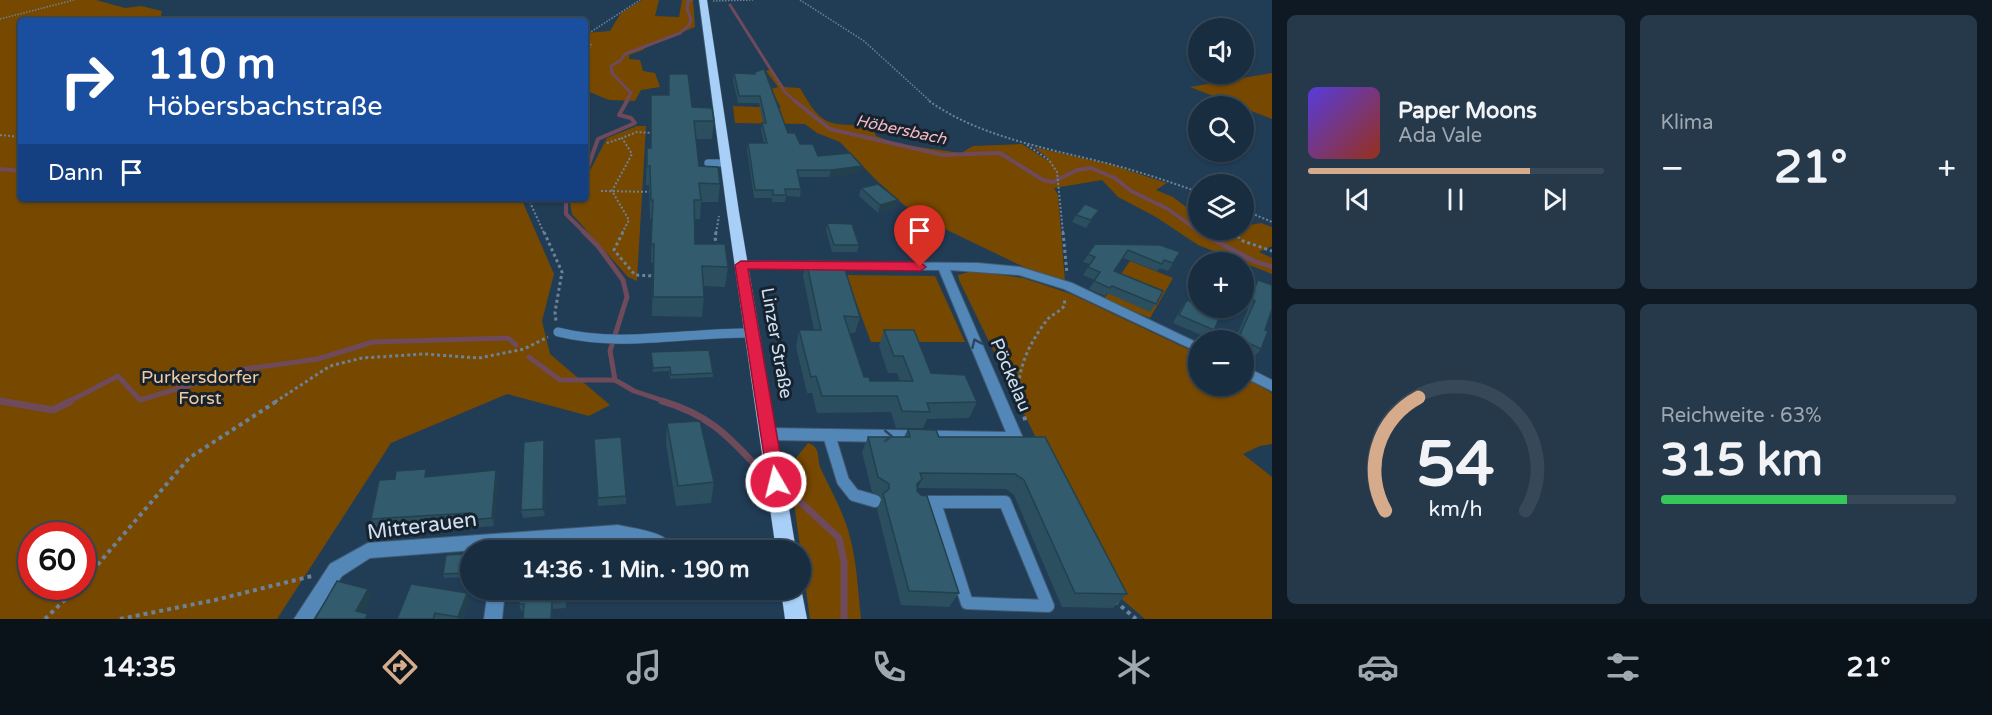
<!DOCTYPE html>
<html lang="de">
<meta charset="utf-8">
<style>
:root{--surface:#192d40;--page:#26394b;--text:#f1f3f6;--muted:#9fa8b1;--line:#374959;--accent:#d6ab8b}
body{margin:0;font-family:"Varela Round",sans-serif;background:var(--page);color:var(--text);height:100vh;display:flex;flex-direction:column;font-size:22px;white-space:nowrap}
*{box-sizing:border-box;margin:0}
p{font-size:20px;color:var(--muted)}
.icon{flex:none;width:33px;height:33px;fill:none;stroke:currentColor;stroke-width:2;stroke-linecap:round;stroke-linejoin:round}
.map{position:relative;flex:1;overflow:hidden}
.panel{display:flex;flex-direction:column;gap:15px;padding:15px;background:#0e1923;width:720px}
.panel>*{flex:none}
.top-card{position:absolute;left:18px;top:18px;width:570px;height:183px;border-radius:6px;box-shadow:0 2px 4px #0004,0 0 0 2px var(--line);background:#1a4fa0;color:#fff;overflow:hidden}
.buttons{position:absolute;left:1188px;top:18px;display:grid;gap:12px}
.buttons a{display:grid;place-items:center;width:66px;height:66px;border-radius:50%;background:var(--surface);box-shadow:0 2px 4px #0004,0 0 0 2px var(--line);font-size:30px}
.speed{position:absolute;left:18px;top:522px;display:flex;gap:12px;font-size:30px;font-weight:700;text-align:center}
.speed>*{display:grid;place-content:center;width:78px;height:78px;border-radius:50%;background:var(--surface);box-shadow:0 2px 4px #0004,0 0 0 2px var(--line);line-height:1}
.speed .limit{border:9px solid #d22;background:#fff;color:#111}
.pin{position:absolute;display:grid;place-items:center;width:51px;height:51px;color:#fff;margin:-62px -26px;border-radius:50% 50% 50% 0;rotate:-45deg;box-shadow:0 0 6px #0007}
.pin .icon{rotate:45deg}
.me{position:absolute;width:66px;margin:-33px;rotate:352deg;stroke-linejoin:round;filter:drop-shadow(0 0 4px #0008)}
.turn{display:flex;align-items:center;gap:21px;height:126px;padding:0 30px;font-size:27px}
.turn .icon{width:78px;height:78px;stroke-width:2.5}
.turn b{display:block;font-size:42px;line-height:51px}
.then{display:flex;align-items:center;height:57px;padding:0 30px;background:#0003;gap:12px;font-size:22px}
.big{font-size:45px;font-weight:700;line-height:1.1}
.panel .card{flex:1;display:flex;flex-direction:column;justify-content:center;gap:9px;min-width:0;padding:0 21px;border-radius:9px;background:var(--page)}
.panel .dial{align-items:center;gap:0}
.dial svg{height:156px;overflow:visible;fill:none;stroke:var(--line);stroke-width:7;stroke-linecap:round;text-anchor:middle}
.dial text{fill:var(--text);stroke:none}
.song{display:flex;align-items:center;gap:18px}
.cover{width:72px;height:72px;border-radius:9px;background:linear-gradient(135deg,hsl(250 70% 55%),hsl(10 70% 35%))}
.played{height:6px;border-radius:3px;background:linear-gradient(90deg,var(--accent) 75%,var(--line) 75%)}
.keys{display:flex;justify-content:space-around;direction:ltr}
.heat{display:flex;justify-content:space-between;align-items:center;font-size:33px;direction:ltr}
.charge{height:9px;border-radius:4px;background:linear-gradient(90deg,#34c759 63%,var(--line) 0)}
.panel .tiles{flex:1;display:grid;gap:15px;grid-template-columns:repeat(2,1fr)}
.trip{position:absolute;left:460px;top:540px;width:351px;height:60px;border-radius:30px;background:var(--surface);box-shadow:0 2px 4px #0004,0 0 0 2px var(--line);font-weight:700;line-height:60px;text-align:center}
.tab-bar{display:flex;height:96px;justify-content:space-around;align-items:center;background:#0a121a;color:var(--muted)}
.tab-bar .icon{width:42px;height:42px}
.tab-bar .on{color:var(--accent)}
.tab-bar b{font-size:27px;color:var(--text)}
main{display:flex;flex:1;min-height:0}
.map>svg:first-child{display:block}
</style>
<main>
<div class="map">
<svg width="1272" height="619" viewBox="0 0 1272 619">
<rect width="100%" height="100%" fill="#213c55"/>
<g fill="#774800" fill-rule="evenodd">
<path d="M0,0H96L125,8L141,6L162,11L160,19L168,21H21V198H521L554,274L542,321L550,354L610,405L589,416L507,394L391,443L277,619H0ZM32,536H82V586H32Z"/>
<path d="M642,0H659L655,16L679,17L682,0H693L695,27L661,41L649,44L643,50L629,55V59L640,60L643,71L655,73L660,87L641,90L635,101L609,100L585,90V33L610,31L621,13Z"/>
<path d="M772,69L784,87L800,88C808,101 817,120 833,123C843,126 859,124 872,127L876,136L898,144L961,153L973,146L1022,144L1047,160H1050L1034,147L1112,165L1167,183L1156,190L1173,197L1198,216V230H1215L1221,234L1233,237L1239,230H1244V226L1261,223L1272,227V246L1259,252L1272,258V274L1198,245L1156,217L1118,197L1102,180L1054,188L1058,195L1065,282L1028,269L947,230L905,206L874,178L840,142L817,133L805,124L735,123L733,106L781,108L771,89L778,87L766,71Z"/>
<path d="M1272,73V119L1190,87Z"/>
<path d="M637,126H646L637,281L628,277L572,214L570,203L573,198H585V180L607,138Z"/>
<path d="M1130,261L1173,278L1150,318L1104,299Z"/>
<path d="M972,271L1023,278L1071,294L1198,354V386H1244V377L1272,393V444L1260,446L1243,454L1272,477V619H1145L1109,588L959,280L958,275Z"/>
<path d="M846,275L935,276L965,342H871Z"/>
<path d="M808,443C822,448 816,458 821,469C831,491 844,513 850,537C857,563 858,592 861,619H810L789,467Z"/>
</g>
<g fill="none" stroke-linecap="round" stroke-linejoin="round">
<g stroke="#6e4a5b" stroke-width="3">
<path d="M730,5L785,92L796,102"/>
<path d="M626,102L631,93L612,73L611,66L620,61L625,54L680,33L689,25L691,20L687,8L688,1L691,0"/>
</g>
<g stroke="#6e4a5b" stroke-width="4">
<path d="M795,101L830,129L943,155L1000,153L1043,180L1053,182L1077,170L1091,168L1115,178L1131,191L1168,209L1201,233"/>
<path d="M0,169L21,171"/>
<path d="M585,175L598,139L635,123L631,118L619,115L627,101"/>
<path d="M570,198L566,203V214L585,233"/>
</g>
<g stroke="#6e4a5b" stroke-width="5">
<path d="M584,232L598,246L623,280L627,297L610,351L615,380L634,391L667,402"/>
<path d="M1199,232L1254,261L1272,267"/>
<path d="M529,357L560,380H615"/>
<path d="M0,401L6,402"/>
<path d="M68,402L118,376L140,400L244,369L318,359L373,342L508,338L516,345"/>
</g>
<g stroke="#6e4a5b" stroke-width="7">
<path d="M0,401L53,410L71,401"/>
<path d="M662,401C706,414 726,433 756,466"/>
<path d="M796,498L839,538L844,562V619"/>
</g>
<g stroke="#415a71" stroke-width="8">
<path id="lane-far2" d="M708,163H726"/>
</g>
<g stroke="#415a71" stroke-width="10">
<path id="lane-far1" d="M558,332C621,348 687,332 752,333"/>
</g>
<g stroke="#415a71" stroke-width="14">
<g id="lane">
<path d="M829,435L843,481L854,495L875,501"/>
<path d="M920,502H1005L1048,606L967,603L935,503"/>
</g>
</g>
<g stroke="#415a71" stroke-width="2">
<g id="street">
<path d="M741,261L978,263L1020,267L1072,283L1198,343V352L1064,289L1019,275L950,270L1023,438L1021,442L1016,444L769,440L764,438L762,434L764,430L769,428L1006,432L939,270L737,268L735,265L737,262Z"/>
<path d="M1244,366L1272,380V391L1244,377Z"/>
<path d="M618,525C635,529 668,531 675,550H654L648,547L618,539L370,558L342,576L313,619H294L330,564L368,543Z"/>
<path d="M488,590H505L502,619H484Z"/>
</g>
</g>
<g stroke="#415a71" stroke-width="1">
<g id="primary">
<path d="M699,0H707L739,212L796,550H776L727,212Z"/>
<path d="M801,588L807,619H785L781,590Z"/>
</g>
</g>
<g stroke="#6c8297" stroke-width="1.5" stroke-dasharray="1.5 1.5" stroke-linecap="butt">
<path d="M800,0L864,41L931,102"/>
<path d="M713,1L753,0"/>
<path d="M0,19L74,0"/>
<path d="M585,56L591,45L586,35L640,0"/>
</g>
<g stroke="#6c8297" stroke-width="2" stroke-dasharray="2 2" stroke-linecap="butt">
<path d="M929,101C980,137 1046,148 1106,163C1137,171 1168,181 1198,192"/>
<path d="M0,135L21,137"/>
<path d="M607,143L622,138"/>
<path d="M1027,145L1049,160L1057,172L1063,233"/>
<path d="M601,191L654,192"/>
<path d="M528,198L544,233"/>
<path d="M1244,210L1272,222"/>
<path d="M1231,230L1235,233"/>
<path d="M622,233L629,220L612,191L632,154L622,138L637,132L653,133"/>
<path d="M716,233L719,216"/>
</g>
<g stroke="#6c8297" stroke-width="3" stroke-dasharray="3 3" stroke-linecap="butt">
<path d="M544,232L562,272L555,312L556,321"/>
<path d="M623,232L614,250L635,275L654,276"/>
<path d="M716,232L715,238L718,248"/>
<path d="M1063,232L1067,274"/>
<path d="M1233,232L1243,241L1272,251"/>
<path d="M275,402L330,366L362,358L424,354L479,358L524,349L548,337"/>
<path d="M1021,402C1013,374 1030,342 1047,320C1052,314 1060,312 1065,305L1064,298"/>
</g>
<g stroke="#6c8297" stroke-width="4" stroke-dasharray="4 4" stroke-linecap="butt">
<path d="M1020,401L1026,423"/>
<path d="M82,583L189,458L277,401"/>
<path d="M1115,601L1136,619"/>
<path d="M45,619L79,586"/>
<path d="M120,619L215,600L312,576"/>
</g>
<use href="#lane-far2" stroke="#5387b8" stroke-width="7"/>
<use href="#lane-far1" stroke="#5387b8" stroke-width="9"/>
<use href="#lane" stroke="#5387b8" stroke-width="12"/>
<use href="#street" fill="#5387b8" fill-rule="evenodd"/>
<use href="#primary" fill="#a7cff7" fill-rule="evenodd"/>
</g>
<g fill="#2b4f5f">
<path d="M734,73L754,74L788,133L800,144L818,156L860,173L829,177H798L801,189L800,197L786,196L785,202H772V198H754L747,150L748,143H764L761,130L762,123H763L759,103H738L733,80Z"/>
<path d="M669,74L692,107L714,121L712,139H696L699,166L720,184L718,202H701L700,219H694L695,244L728,267L725,287L703,286L704,297L702,317L652,316L653,263H651L652,219H650L649,185H646L647,148H651L668,95Z"/>
<path d="M861,188L898,200L895,208L878,213L859,196Z"/>
<path d="M1099,210L1095,217L1086,228L1072,222L1076,215Z"/>
<path d="M827,223L859,245L857,252H832L826,230Z"/>
<path d="M1095,244L1180,252L1168,271L1160,268L1157,271L1123,258L1114,272L1156,304L1150,312L1107,293L1105,296L1089,289L1095,280L1083,275L1090,264L1083,262Z"/>
<path d="M806,260L860,317L855,333H850L864,377L870,381H900L897,373H888L879,346L884,330L931,373L977,402L969,418L927,419L923,428H896L891,412L817,413L812,393H807L796,347L799,330H814L803,276Z"/>
<path d="M1258,280L1272,285V314L1271,313L1265,330L1261,349L1254,357L1244,352V340H1235L1248,309L1244,307L1252,288Z"/>
<path d="M1187,300L1214,330L1208,338L1173,323L1181,308Z"/>
<path d="M651,352L713,373V377L670,379L669,371L653,372Z"/>
<path d="M667,423L714,482L711,503L676,506L666,444Z"/>
<path d="M908,429L939,437H1045L1127,594L1113,608L1062,607L1014,495L1006,489L918,488L917,491L959,593L949,607L901,605L877,509L882,498L872,492L862,452L868,437H904Z"/>
<path d="M594,439L626,496V504L598,506Z"/>
<path d="M544,440L545,448V516L523,518L521,510Z"/>
<path d="M496,470L498,478L494,526L470,528L468,521L375,527L371,519L428,477Z"/>
<path d="M467,554L468,558L466,577L444,578L443,574Z"/>
<path d="M566,590V608L553,609V619H523L524,611H521L519,604Z"/>
<path d="M469,600L463,619H397Z"/>
</g>
<g fill="#23404d">
<path d="M862,166L860,173L829,177L831,170Z"/>
<path d="M898,200L895,208L878,213L880,205Z"/>
<path d="M1099,210L1095,217L1086,228L1091,220Z"/>
<path d="M544,440L545,448V516L543,509Z"/>
<path d="M496,470L498,478L494,526L492,518Z"/>
<path d="M922,479L915,494L917,484Z"/>
<path d="M467,554L468,558L466,577L464,573Z"/>
<path d="M368,589L372,596L360,618L356,611Z"/>
<path d="M467,593L469,600L463,619H459L458,617Z"/>
<path d="M552,602L553,609V619H551Z"/>
</g>
<g fill="#325c6e" stroke="#23404d" stroke-width="1.5">
<path d="M764,69L788,133H795L800,144H813L818,156L850,153L862,166L831,170H797L801,189H785L786,195H773V190H755L748,143H767L762,123H766L760,96H739L734,73L755,74V72Z"/>
<path d="M669,74H688L692,107L712,108L714,121H694L699,166L718,167L720,184L699,183L701,200H694L695,244H725L728,267L702,266L704,297H653L654,244H651L653,200H651L650,166H647V148H651V95H669Z"/>
<path d="M878,184L898,200L880,205L861,188Z"/>
<path d="M1085,204L1099,210L1091,220L1076,215Z"/>
<path d="M827,223L852,224L859,245H834Z"/>
<path d="M1095,244L1160,245L1180,252L1173,263L1164,260L1162,264L1128,250L1114,271L1163,291L1156,304L1112,286L1110,288L1094,281L1100,272L1088,267L1095,257L1088,254Z"/>
<path d="M1208,259L1217,262H1207Z"/>
<path d="M806,260H842L860,317L844,316L864,377H869L870,381H913L903,356H894L884,330H914L931,373L965,375L977,402L927,403L930,412L902,411L897,396H822L816,376L811,377L799,330H821Z"/>
<path d="M1258,280L1272,285V309L1265,330L1268,331L1261,349L1244,341V340L1238,339L1255,301L1250,299Z"/>
<path d="M1187,300L1198,305V308H1205L1221,314L1214,330L1179,315Z"/>
<path d="M709,350L713,373L671,375L670,367L653,368L651,352Z"/>
<path d="M700,421L714,482L678,486L667,423Z"/>
<path d="M908,429L936,430L939,437H1045L1127,594L1075,593L1024,480L1015,474L920,473L922,479L917,484V491L921,495L927,496L959,593L909,591L883,494L889,489V484L878,477L868,437H910Z"/>
<path d="M621,437L626,496L598,498L594,439Z"/>
<path d="M544,440L543,509L521,510L524,442Z"/>
<path d="M426,469L425,477L496,470L492,518L468,520L469,513L371,519L379,480L395,479L396,471Z"/>
<path d="M719,543H744L745,550H720Z"/>
<path d="M467,554L464,573L443,574L446,555Z"/>
<path d="M337,581L368,589L356,611L368,614L365,619H315Z"/>
<path d="M411,584L467,593L458,617L435,613L433,619H397Z"/>
<path d="M520,590H565V601L552,602L551,619H523L524,604H519Z"/>
</g>
<defs><path id="oneway-chevron" d="M-2-3.5L2.5 0L-2 3.5" fill="none" stroke-width="1.6" stroke-linecap="round" stroke-linejoin="round" transform="scale(1.5)"/></defs>
<g stroke="#2b455e">
<use href="#oneway-chevron" transform="translate(976 343) rotate(-114)"/>
<use href="#oneway-chevron" transform="translate(888 436) rotate(1)"/>
</g>
<path fill="#e11d48" stroke="#92132f" stroke-width="1.5" d="M741,261L920,262L926,267L920,271L748,269L785,482L782,488L776,490L770,488L768,482L735,265Z"/>
<g text-anchor="middle" dominant-baseline="central" stroke-width="6" stroke-linejoin="round" paint-order="stroke">
<g font-size="16" font-style="italic" fill="#f4b8c2" stroke="#16222e">
<text transform="translate(901 130) rotate(12)">Höbersbach</text>
</g>
<g font-size="18" fill="#d1e1f1" stroke="#16222e">
<text transform="translate(777 343) rotate(80)">Linzer Straße</text>
<text transform="translate(1011 375) rotate(67)">Pöckelau</text>
</g>
<g font-size="18" fill="#f1caa0" stroke="#16222e">
<text x="200" y="377">Purkersdorfer<tspan x="200" dy="21">Forst</tspan></text>
</g>
<g font-size="21" fill="#d1e1f1" stroke="#16222e">
<text transform="translate(422 526) rotate(-7)">Mitterauen</text>
</g>
</g>
</svg>
<div class="buttons">
<a><svg class="icon" aria-label="sound" viewBox="0 0 24 24"><path d="M4 9h4l5-4v14l-5-4H4zM17 9q2 3 0 6"/></svg></a>
<a><svg class="icon" aria-label="search" viewBox="0 0 24 24"><circle cx="10" cy="10" r="6"/><path d="M15 15l6 6"/></svg></a>
<a><svg class="icon" aria-label="layers" viewBox="0 0 24 24"><path d="M12 4l9 5-9 5-9-5zM3 14l9 5 9-5"/></svg></a>
<a>+</a>
<a>−</a>
</div>
<div class="speed"><div class="limit">60</div></div>
<div class="pin" style="left:920px;top:267px;background:#d93025"><svg class="icon" aria-label="arrive" viewBox="0 0 24 24"><path d="M6 21V4h12l-3 4 3 4H6"/></svg></div>
<svg class="me" style="left:776px;top:482px" viewBox="-20 -20 40 40"><circle r="17" fill="#e11d48" stroke="#fff" stroke-width="3"/><path d="M0-11L8 9 0 5-8 9z" fill="#fff"/></svg>
<div class="trip">14:36 · 1 Min. · 190 m</div>
<div class="top-card">
<div class="turn"><svg class="icon" aria-label="right" viewBox="0 0 24 24"><path d="M7 20v-9h11M14 6l5 5-5 5"/></svg><div><b>110 m</b>Höbersbachstraße</div></div>
<div class="then">Dann<svg class="icon" aria-label="arrive" viewBox="0 0 24 24"><path d="M6 21V4h12l-3 4 3 4H6"/></svg></div>
</div>
</div>
<section class="panel">
<div class="tiles">
<div class="card">
<div class="song"><i class="cover"></i><div><b>Paper Moons</b><p>Ada Vale</p></div></div>
<div class="played"></div>
<div class="keys"><svg class="icon" aria-label="previous" viewBox="0 0 24 24"><path d="M18 5L8 12l10 7zM5 5v14"/></svg><svg class="icon" aria-label="pause" viewBox="0 0 24 24"><path d="M8 5v14M16 5v14"/></svg><svg class="icon" aria-label="next" viewBox="0 0 24 24"><path d="M6 5l10 7-10 7zM19 5v14"/></svg></div>
</div>
<div class="card"><p>Klima</p>
<div class="heat"><a>−</a><b class="big">21°</b><a>+</a></div>
</div>
<div class="card dial"><svg viewBox="0 0 100 80">
<path d="M14 69A42 42 0 1 1 86 69"/>
<path d="M14 69A42 42 0 0 1 31 11" stroke="#d6ab8b"/>
<text x="50" y="56" font-size="32" font-weight="700">54</text>
<text x="50" y="72" font-size="11">km/h</text>
</svg></div>
<div class="card"><p>Reichweite · 63%</p><b class="big">315 km</b><div class="charge"></div></div>
</div>
</section>
</main>
<nav class="tab-bar">
<b>14:35</b>
<svg class="icon on" aria-label="directions" viewBox="0 0 24 24"><path d="M12 3l9 9-9 9-9-9zM9 14v-3h6M13 9l2 2-2 2"/></svg>
<svg class="icon" aria-label="music" viewBox="0 0 24 24"><path d="M9 18V5l10-2v13"/><circle cx="6" cy="18" r="3"/><circle cx="16" cy="16" r="3"/></svg>
<svg class="icon" aria-label="phone" viewBox="0 0 24 24"><path d="M5 4h4l2 5-3 2q2 4 5 5l2-3 5 2v4C11 20 4 13 5 4z"/></svg>
<svg class="icon" aria-label="climate" viewBox="0 0 24 24"><path d="M12 3v18M4 7l16 10M4 17L20 7"/></svg>
<svg class="icon" aria-label="car" viewBox="0 0 24 24"><path d="M5 17H2v-5l4-1 3-4h7l3 4 3 1v5h-3M9 17h6M6 11h13"/><circle cx="7" cy="17" r="2"/><circle cx="17" cy="17" r="2"/></svg>
<svg class="icon" aria-label="filters" viewBox="0 0 24 24"><path d="M4 7h16M4 17h16"/><circle cx="9" cy="7" r="2"/><circle cx="15" cy="17" r="2"/></svg>
<b>21°</b>
</nav>
